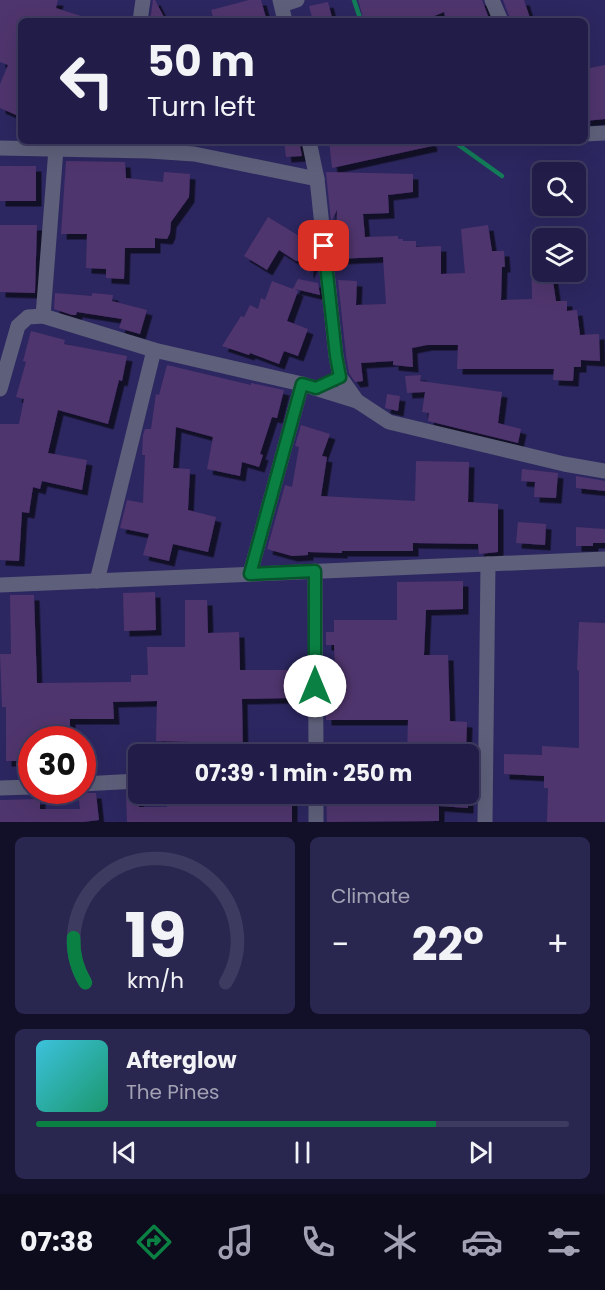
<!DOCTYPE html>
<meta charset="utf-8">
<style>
:root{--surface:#211d48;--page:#29264f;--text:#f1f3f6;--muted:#a2a2b4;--line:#3e3b60;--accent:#0b8043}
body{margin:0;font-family:Poppins,sans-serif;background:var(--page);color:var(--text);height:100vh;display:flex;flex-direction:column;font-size:22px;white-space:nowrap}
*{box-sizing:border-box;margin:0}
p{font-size:20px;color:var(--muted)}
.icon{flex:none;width:33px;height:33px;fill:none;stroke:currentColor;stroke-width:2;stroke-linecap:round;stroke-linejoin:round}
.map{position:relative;height:822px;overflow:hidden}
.side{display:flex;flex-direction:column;gap:15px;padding:15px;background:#121028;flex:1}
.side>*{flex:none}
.banner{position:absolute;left:18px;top:18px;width:570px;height:126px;border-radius:9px;box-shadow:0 6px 24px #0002,0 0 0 2px var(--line);background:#211d48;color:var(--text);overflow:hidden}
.buttons{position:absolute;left:532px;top:162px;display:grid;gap:12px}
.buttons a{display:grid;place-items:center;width:54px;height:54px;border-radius:9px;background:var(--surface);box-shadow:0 6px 24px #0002,0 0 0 2px var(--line);font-size:30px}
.speed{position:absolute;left:18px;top:726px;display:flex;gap:12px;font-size:30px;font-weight:700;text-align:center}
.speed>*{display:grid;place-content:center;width:78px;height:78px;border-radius:50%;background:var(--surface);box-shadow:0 6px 24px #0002,0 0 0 2px var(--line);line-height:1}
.speed .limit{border:9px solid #d22;background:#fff;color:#111}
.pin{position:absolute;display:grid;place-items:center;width:51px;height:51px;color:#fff;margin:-26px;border-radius:12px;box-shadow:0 3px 9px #0006}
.me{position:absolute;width:66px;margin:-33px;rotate:0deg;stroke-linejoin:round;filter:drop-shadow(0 0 4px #0008)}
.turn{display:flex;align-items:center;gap:21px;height:126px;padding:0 30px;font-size:27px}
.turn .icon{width:78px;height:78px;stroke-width:2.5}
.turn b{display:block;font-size:42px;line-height:51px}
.big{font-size:45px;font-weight:700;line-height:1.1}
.side .tile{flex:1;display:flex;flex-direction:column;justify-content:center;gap:9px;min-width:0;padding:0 21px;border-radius:9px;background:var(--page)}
.side .dial{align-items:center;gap:0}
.dial svg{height:156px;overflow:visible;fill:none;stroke:var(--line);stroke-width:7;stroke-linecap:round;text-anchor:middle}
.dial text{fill:var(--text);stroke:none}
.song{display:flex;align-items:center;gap:18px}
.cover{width:72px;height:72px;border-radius:9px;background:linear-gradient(135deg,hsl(190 70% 55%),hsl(160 70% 35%))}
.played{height:6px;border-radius:3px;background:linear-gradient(90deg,var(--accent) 75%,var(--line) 75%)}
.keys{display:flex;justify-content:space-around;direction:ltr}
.heat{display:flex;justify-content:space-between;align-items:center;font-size:33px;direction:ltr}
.side .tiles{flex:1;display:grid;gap:15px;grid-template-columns:1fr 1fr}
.tile:last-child{grid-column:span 2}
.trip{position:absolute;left:128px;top:744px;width:351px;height:60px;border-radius:9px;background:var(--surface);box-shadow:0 6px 24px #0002,0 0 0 2px var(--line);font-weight:700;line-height:60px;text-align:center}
.menu{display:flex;height:96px;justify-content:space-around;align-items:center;background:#0d0c1d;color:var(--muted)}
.menu .icon{width:42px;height:42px}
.menu .on{color:var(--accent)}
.menu b{font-size:27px;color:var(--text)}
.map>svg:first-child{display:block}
</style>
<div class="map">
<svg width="605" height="822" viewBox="0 0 605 822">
<defs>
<filter id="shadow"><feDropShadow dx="5.5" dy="5.5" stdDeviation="0" flood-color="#0009"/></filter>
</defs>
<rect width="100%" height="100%" fill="#2c2760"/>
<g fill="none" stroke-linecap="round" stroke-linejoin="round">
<g stroke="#137c58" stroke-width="4.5">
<path d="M354,0L361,21"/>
<path d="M453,141L502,176"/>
</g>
</g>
<g fill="#4f346d" filter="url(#shadow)">
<path d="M0,0H58L56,8L84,17V21H21V101L16,115L0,108V84L8,65L0,62Z"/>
<path d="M153,0H155L166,21H150Z"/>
<path d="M249,0H261L267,21H214L211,10Z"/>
<path d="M358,0H482L490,21H446L444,12L422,21H364Z"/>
<path d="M503,0H524L531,21H511Z"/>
<path d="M328,2L333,21H313L309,6Z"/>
<path d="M605,65V119L585,121V96H589L585,69Z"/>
<path d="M284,141H299L302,156L286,157Z"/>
<path d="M329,141H431L432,146L332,168Z"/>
<path d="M66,161L125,162L126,178L163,182L164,172L190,174L189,197L171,222L170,233L167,239L155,238V248H125L124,279L106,278V269L86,268L87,234H61Z"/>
<rect x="0" y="166" width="36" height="35"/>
<path d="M326,172L413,174V192L388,195L389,213L363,214L365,237L398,236V239H403V241H416V247L441,246V274L465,273L461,229L488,225L492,251H504L505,267H502L501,300L532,299L531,252L543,250V275L552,274L556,301H567V311L577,310L580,335L599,334L600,361L581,360V367H574L573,381L553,380L554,369H457L458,345H427L412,348L413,367L393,365V361L361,363L363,381L355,382L349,373L346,355L338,280L357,281L356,305L386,304L383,257L335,259L337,210L331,222Z"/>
<path d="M268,217L309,242L310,226H312L316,257L308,274V261H296L279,250L267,270L244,256Z"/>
<path d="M0,225H37L35,293L0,292Z"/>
<path d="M298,279L318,283L320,295L295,289L298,291L287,321L308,329L298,356L284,351L279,364L250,353L249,355L222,346L241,316L244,317L250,305L258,309L261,298L265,300L272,281L293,289Z"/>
<path d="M55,293L92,296V293L113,295L112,301L147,310L140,334L119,328L122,319L77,312L76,315H72L54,309Z"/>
<path d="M31,331L65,340L64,344L127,356L122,381L119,380L108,424L58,410L48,453L87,460L82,490L42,481L40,489L33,487L29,513L22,512L19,561L0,560V424H19L24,399L16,397L26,362L23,361Z"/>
<path d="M167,365L251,385V383L284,390L277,418L272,417L260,454L263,455L259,467L242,462L240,476L207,469L213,437L176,427L173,468L190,469L188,510L216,517L208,552L173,544L169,561L143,555L149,534L120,528L127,500L143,503L145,455H142L143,435L145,429H151L156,394L159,395Z"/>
<path d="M421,375L420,381L502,392L498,423L521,429L518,443L428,421L429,413L422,412L425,392L407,393L405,376Z"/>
<path d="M387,394L400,396L398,411L385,408Z"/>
<path d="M301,425L330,434L322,456L327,457L321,496L415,501L416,461L469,462L468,502L498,504V552L479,554L478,544L413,543V551H342V553L308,552V555L292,556L267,549L285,485L292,487L299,447L295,446Z"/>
<path d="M522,469L558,473L556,498L534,497L535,482L521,481Z"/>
<path d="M576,476L605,481V491L576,488Z"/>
<path d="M518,522L546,524L545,545L516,543Z"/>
<path d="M576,527L605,529V543H593V546H576Z"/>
<path d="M463,581V609L426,610L424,655H448L450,721L467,722L466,754H407L408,720H326V707H332L331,669H335L334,645H326V632H334V620H397V582Z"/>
<path d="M155,592L156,630L124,631L123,593Z"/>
<path d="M10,595H34L37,683L131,682V675H148L147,647H185V600H207L208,633L239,632L240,670H288V698L242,699L243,754H231L230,745L191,748V742L156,741L157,701L113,702L114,719H70V740H29V761H6V707H2L0,654H11Z"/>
<path d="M579,622L605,623V822H547L548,788H544V776L504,774V754L542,755V746L579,748V671L577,670Z"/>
<path d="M126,792H138L139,807H167L166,794H179L180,806L230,801L229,794H292V822H127Z"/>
<path d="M78,793H96L99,820L83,822H0V800L40,799V809H80Z"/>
<path d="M326,794H468V808L439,806V821L327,822Z"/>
</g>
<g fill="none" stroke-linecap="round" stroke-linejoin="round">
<g stroke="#5e5f7a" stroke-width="15">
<path d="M280,0L285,21"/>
<path d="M492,0L501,21"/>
<path d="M282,5L297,0"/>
<path d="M140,21L143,0"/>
<path d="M585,134L605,133"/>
<path d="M309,141L317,179L336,356L340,377L357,401L389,422L564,464L605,471"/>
<path d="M0,148L149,151L194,154L317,179"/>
<path d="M43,316L56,149"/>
<path d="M0,389L18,326L28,317L43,316L154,350L302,384L357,401"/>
<path d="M315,571L316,754"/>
<path d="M250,574L302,384"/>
<path d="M97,581L154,350"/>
<path d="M0,585L605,559"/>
<path d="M82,784L138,781"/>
<path d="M0,788L32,787"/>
<path d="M316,794V822"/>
<path d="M485,822L488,564"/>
</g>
</g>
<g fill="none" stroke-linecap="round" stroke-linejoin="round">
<g stroke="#07532c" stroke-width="15">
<path id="route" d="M315,686V571L250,574L302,384L316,388L340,377L336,356L324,246"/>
</g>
<use href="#route" stroke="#0b8043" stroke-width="10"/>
</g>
</svg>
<div class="buttons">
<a><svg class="icon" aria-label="search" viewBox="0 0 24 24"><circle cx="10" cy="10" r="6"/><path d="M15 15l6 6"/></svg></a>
<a><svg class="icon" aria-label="layers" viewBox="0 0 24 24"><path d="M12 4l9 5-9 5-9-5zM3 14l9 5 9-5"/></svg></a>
</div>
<div class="speed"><div class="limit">30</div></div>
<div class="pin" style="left:324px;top:246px;background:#d93025"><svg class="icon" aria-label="arrive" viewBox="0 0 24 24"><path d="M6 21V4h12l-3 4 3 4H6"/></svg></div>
<svg class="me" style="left:315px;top:686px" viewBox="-20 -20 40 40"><circle r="19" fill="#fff"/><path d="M0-13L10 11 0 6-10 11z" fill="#0b8043"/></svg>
<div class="trip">07:39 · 1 min · 250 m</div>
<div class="banner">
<div class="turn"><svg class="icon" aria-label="left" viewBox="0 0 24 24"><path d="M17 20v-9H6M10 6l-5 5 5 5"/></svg><div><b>50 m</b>Turn left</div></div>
</div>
</div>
<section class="side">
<div class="tiles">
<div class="tile dial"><svg viewBox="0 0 100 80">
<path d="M14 69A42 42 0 1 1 86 69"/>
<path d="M14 69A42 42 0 0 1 8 46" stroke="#0b8043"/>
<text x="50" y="56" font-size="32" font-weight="700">19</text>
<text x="50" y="72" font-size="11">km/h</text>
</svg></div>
<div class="tile"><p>Climate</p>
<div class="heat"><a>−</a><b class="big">22°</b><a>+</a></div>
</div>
<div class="tile">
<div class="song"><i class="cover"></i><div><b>Afterglow</b><p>The Pines</p></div></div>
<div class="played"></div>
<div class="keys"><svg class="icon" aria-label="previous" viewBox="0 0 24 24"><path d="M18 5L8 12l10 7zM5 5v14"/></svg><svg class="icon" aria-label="pause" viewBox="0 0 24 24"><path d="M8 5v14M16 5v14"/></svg><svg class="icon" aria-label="next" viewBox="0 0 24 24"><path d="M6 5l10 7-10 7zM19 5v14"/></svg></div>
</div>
</div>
</section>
<nav class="menu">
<b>07:38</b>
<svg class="icon on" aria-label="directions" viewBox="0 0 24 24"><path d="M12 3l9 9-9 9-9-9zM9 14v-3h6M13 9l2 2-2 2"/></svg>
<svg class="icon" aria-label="music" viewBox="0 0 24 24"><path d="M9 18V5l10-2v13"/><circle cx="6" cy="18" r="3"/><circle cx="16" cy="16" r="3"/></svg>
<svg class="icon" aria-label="phone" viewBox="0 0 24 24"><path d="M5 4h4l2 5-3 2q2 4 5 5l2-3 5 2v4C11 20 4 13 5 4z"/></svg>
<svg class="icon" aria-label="climate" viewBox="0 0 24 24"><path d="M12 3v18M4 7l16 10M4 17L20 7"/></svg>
<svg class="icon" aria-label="car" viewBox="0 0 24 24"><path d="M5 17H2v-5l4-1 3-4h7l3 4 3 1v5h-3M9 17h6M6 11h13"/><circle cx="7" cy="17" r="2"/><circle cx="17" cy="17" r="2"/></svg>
<svg class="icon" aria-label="filters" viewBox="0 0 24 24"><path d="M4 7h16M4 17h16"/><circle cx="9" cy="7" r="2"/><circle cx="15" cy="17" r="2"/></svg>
</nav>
